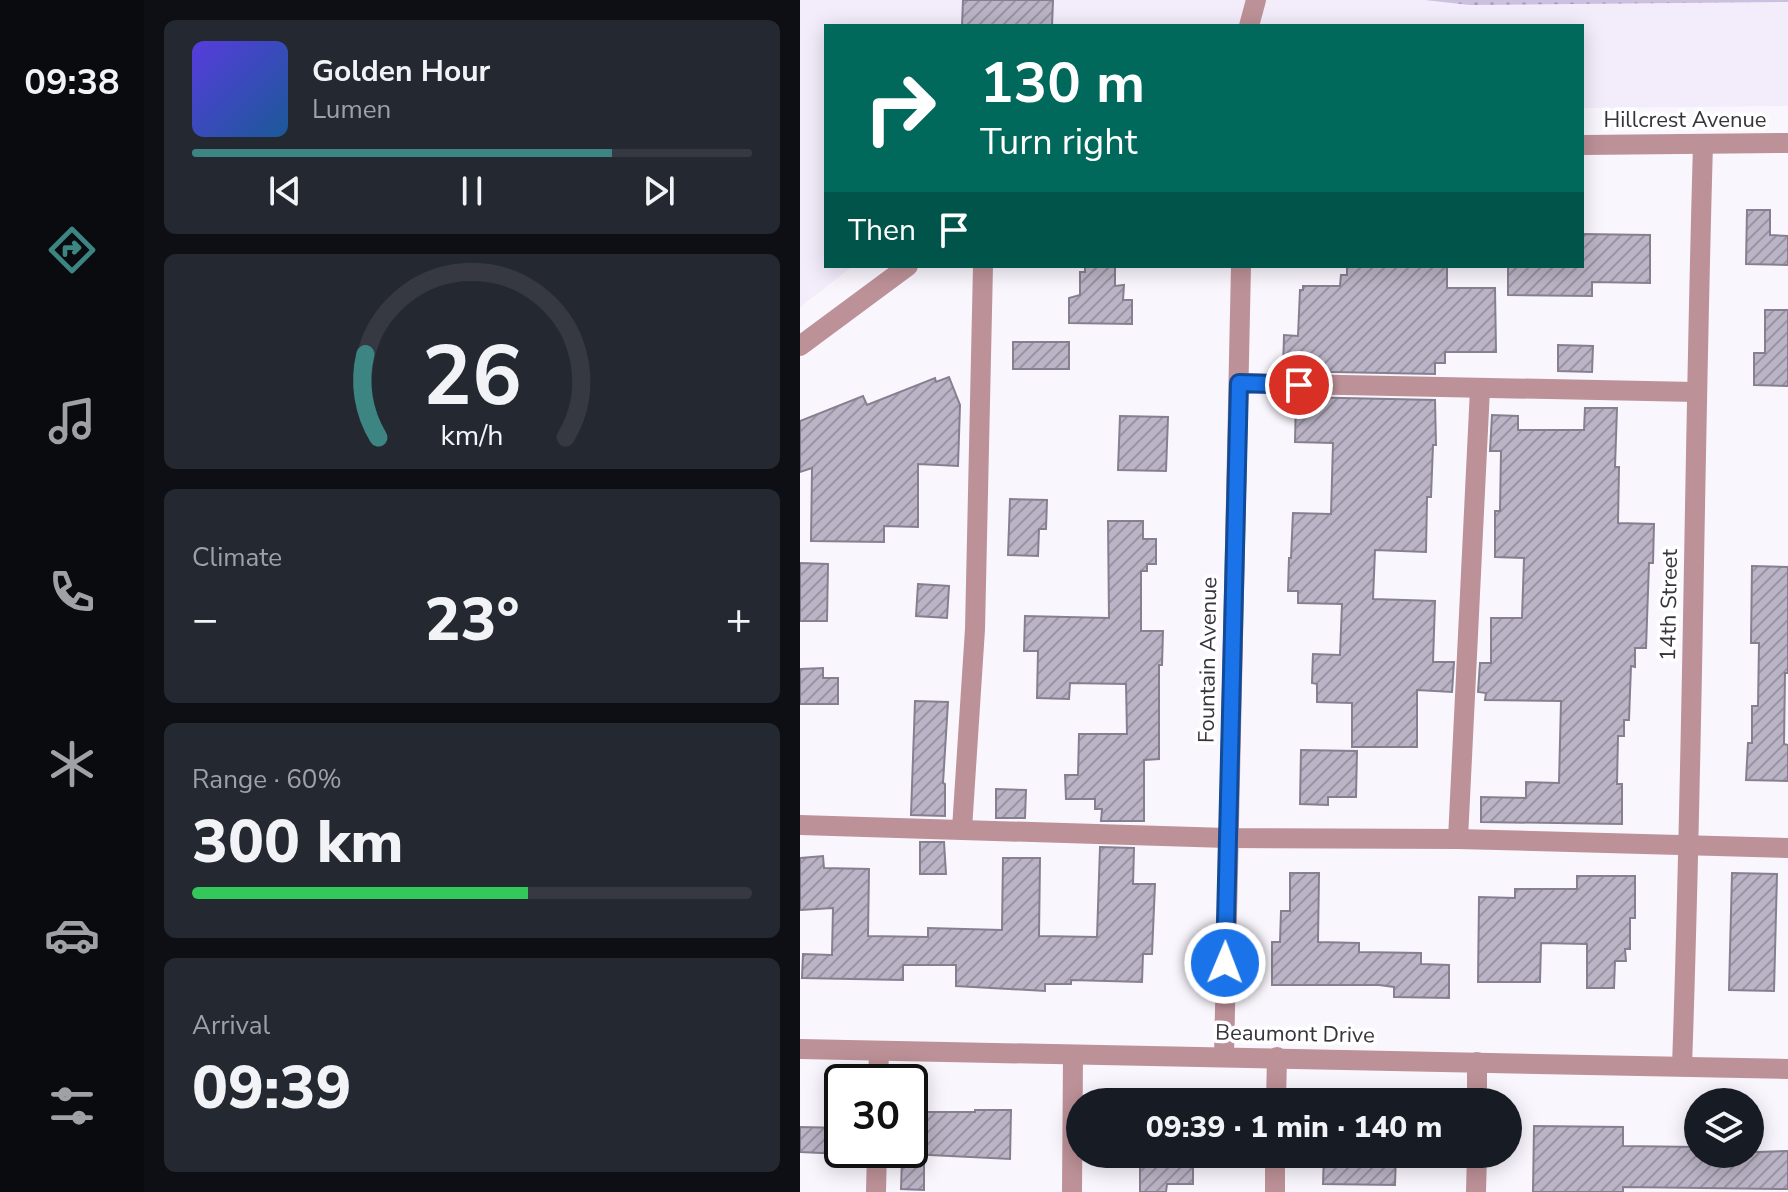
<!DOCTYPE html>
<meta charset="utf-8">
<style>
:root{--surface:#171b24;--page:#242831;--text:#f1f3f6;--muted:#9ea1a6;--line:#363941;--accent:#3d8583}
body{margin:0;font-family:"Nunito Sans",sans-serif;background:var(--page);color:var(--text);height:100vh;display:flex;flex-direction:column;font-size:30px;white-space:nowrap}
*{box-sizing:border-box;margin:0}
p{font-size:26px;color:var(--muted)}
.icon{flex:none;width:44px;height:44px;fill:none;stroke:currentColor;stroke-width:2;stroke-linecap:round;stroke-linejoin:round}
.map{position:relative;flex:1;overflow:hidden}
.panel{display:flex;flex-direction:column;gap:20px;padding:20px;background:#0d0f14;width:656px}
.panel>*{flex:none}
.banner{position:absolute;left:24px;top:24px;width:760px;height:244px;border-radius:0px;box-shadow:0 4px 20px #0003;background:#00695c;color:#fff;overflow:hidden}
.tools{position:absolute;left:884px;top:1088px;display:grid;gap:16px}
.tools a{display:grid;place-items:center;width:80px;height:80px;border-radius:50%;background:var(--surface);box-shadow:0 4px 20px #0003;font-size:40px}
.speed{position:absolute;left:24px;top:1064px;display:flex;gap:16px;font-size:40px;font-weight:700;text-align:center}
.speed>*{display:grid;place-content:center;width:104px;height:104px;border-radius:50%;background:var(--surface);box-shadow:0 4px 20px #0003;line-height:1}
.speed .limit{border:4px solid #111;border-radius:12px;background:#fff;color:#111}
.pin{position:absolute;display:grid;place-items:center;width:68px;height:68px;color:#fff;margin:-34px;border:4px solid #fff;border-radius:50%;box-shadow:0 2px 8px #0007}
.me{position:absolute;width:88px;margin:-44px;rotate:1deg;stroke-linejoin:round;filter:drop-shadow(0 0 6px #0008)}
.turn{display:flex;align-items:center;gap:28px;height:168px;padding:0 24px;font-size:36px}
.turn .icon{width:104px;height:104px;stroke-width:2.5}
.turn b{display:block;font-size:56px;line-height:68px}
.then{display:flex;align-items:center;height:76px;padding:0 24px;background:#0003;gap:16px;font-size:30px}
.big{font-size:60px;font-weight:800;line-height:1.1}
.panel .card{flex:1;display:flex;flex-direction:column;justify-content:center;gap:12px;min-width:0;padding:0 28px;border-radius:12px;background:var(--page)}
.panel .dial{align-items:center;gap:0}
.dial svg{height:208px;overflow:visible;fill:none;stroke:var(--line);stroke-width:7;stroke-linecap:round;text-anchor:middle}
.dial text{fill:var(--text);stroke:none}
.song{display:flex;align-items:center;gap:24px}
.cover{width:96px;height:96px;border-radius:12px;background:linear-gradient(135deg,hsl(250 70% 55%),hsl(210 70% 35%))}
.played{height:8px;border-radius:4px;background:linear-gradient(90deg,var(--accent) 75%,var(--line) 75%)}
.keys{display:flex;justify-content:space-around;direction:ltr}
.heat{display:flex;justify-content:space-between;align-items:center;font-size:44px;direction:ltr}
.charge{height:12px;border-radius:6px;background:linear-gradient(90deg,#34c759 60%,var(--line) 0)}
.trip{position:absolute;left:266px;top:1088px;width:456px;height:80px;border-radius:40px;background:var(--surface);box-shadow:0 4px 20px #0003;font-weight:800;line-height:80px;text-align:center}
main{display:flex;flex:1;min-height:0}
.menu{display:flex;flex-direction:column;width:144px;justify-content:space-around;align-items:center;background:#090b0e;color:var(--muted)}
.menu .icon{width:56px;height:56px}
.menu .on{color:var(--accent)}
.menu b{font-size:36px;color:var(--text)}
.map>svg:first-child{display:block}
</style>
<main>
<nav class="menu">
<b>09:38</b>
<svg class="icon on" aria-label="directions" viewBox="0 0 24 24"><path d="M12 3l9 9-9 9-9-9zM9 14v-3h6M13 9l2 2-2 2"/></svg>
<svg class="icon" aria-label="music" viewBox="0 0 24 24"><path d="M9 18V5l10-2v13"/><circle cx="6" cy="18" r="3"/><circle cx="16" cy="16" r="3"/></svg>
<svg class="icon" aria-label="phone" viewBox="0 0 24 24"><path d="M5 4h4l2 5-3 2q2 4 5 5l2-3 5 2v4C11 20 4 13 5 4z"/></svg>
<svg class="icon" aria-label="climate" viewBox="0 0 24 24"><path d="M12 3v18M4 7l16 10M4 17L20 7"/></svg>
<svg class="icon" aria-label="car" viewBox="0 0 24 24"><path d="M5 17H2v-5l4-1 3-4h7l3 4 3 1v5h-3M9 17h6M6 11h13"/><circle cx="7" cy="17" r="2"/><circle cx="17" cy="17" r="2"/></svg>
<svg class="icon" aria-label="filters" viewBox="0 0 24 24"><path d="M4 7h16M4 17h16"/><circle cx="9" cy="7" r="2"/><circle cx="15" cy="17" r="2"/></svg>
</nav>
<section class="panel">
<div class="card">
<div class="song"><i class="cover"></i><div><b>Golden Hour</b><p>Lumen</p></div></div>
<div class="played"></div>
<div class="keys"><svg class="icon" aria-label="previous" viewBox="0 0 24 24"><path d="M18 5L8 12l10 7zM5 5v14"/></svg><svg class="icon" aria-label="pause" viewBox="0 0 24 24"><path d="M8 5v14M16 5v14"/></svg><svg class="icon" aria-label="next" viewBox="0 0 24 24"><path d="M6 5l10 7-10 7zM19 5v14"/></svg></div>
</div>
<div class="card dial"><svg viewBox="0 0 100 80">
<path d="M14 69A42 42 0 1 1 86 69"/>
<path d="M14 69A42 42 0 0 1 9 37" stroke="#3d8583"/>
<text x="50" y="56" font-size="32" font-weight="700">26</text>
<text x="50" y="72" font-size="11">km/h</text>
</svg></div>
<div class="card"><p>Climate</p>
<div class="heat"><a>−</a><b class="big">23°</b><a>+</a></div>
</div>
<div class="card"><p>Range · 60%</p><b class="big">300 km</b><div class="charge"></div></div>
<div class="card"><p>Arrival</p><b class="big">09:39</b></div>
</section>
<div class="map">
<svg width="988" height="1192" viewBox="0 0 988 1192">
<defs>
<pattern id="grass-dots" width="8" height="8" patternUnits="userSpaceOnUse" patternTransform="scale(2)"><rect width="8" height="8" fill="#ccbfdf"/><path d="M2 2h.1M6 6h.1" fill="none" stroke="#a69cb6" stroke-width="1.8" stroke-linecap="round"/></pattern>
<pattern id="building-hatch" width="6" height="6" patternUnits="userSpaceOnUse" patternTransform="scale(2)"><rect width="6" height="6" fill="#bbb4c6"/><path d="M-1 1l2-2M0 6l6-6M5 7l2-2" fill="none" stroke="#9993a2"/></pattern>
</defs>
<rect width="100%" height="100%" fill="#f9f6fd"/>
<path fill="#f2ecfb" d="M0,0H988V106L782,108V26H26V266H53L0,307Z"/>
<path fill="url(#grass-dots)" d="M625,0H988V2L670,5Z"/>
<g fill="url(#building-hatch)" stroke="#867f8f" stroke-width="2">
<path d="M163,0H253L252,26H162Z"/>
<path d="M947,210H970V235L988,236V265L946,264Z"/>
<path d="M782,234L850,235V283L792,282V296L708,295V266H782Z"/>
<path d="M285,266H315V286L324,285L323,300H332V324L269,323V298L280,295V272H285Z"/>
<path d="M547,266H647V288H695L696,352H645V363H635V374L483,371L484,335L498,336L500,290H503V286H540L541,275H547Z"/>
<path d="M965,310H988V386L954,385V353H965Z"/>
<rect x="213" y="342" width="56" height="27"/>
<path d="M758,345L793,346L792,372L758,371Z"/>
<path d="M149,377L160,405L158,466L118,464V527L84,526V542L11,541L12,468L0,472V421L63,396L67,405L135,378L136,382Z"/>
<path d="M496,397L635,400L636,445H633L631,497H627L626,552L575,550L573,599L635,601L633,662H654L652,692L617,690V747H552V703L517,702V684L512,683L513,654L540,655L542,604L498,603V591H488L489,558H491L493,513L531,514L533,443L495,442Z"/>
<path d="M785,408H817L815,467H819L818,523L854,524L853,563H849L846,648H835V667L831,666L829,720H824V736H818L817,784H822V824L681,822V797L726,798V782L759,783L761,701L685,700L686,693L678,692L680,663H691V618H722L724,558L695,557V511H700L701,451H690L692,415L718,416V430H784Z"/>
<path d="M320,416L368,417L366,471L318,470Z"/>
<path d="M210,499L247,500L246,529H239L238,556L208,555Z"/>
<path d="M308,521H343V539H356V564H347V571H341V631H363L362,665H359V759L344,760V821H301L302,809H295V799H266L265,775H278L279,734H327L326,684L270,683L269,699L237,698L238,651H224L225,616L309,618Z"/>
<path d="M0,563L28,564L27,621H0Z"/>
<path d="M952,566L988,567V673H985L984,744L988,745V781L946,780L948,743H952V706H958L959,643H951Z"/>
<path d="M118,584L149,586L147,618L116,616Z"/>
<path d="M23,668V678H38V704H0V669Z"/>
<path d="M115,701L148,702L143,783L145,784V816L111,815Z"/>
<path d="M501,750L557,751L556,797H528V805L500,804Z"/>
<path d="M196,789L226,790L225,818H196Z"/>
<path d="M120,842H144L146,874H120Z"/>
<path d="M300,847L334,848L333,884H355L352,954H343L342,982L271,980V984H245V991L156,986V965H103V980L2,978L3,954L32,955L33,908L0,910V858L23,856L24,868L69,869L68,936L128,937V928L202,930L203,858H240L239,936L297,937Z"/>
<path d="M490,873H519L518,942L559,943V952L621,953V964L649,965V998L594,997V987L579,985H472V942H480L481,911H490Z"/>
<path d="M932,873L977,874L974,991L929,990Z"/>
<path d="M777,876H835V918H830V949H825L826,961H815L814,988H787V944L741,943L740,982H678L679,897L715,898V889H777Z"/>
<path d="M175,1110H211L210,1159L110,1154V1121L119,1122V1112H175Z"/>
<path d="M734,1126L823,1127V1146L898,1147V1154L988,1151V1189L823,1187V1192H733Z"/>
<path d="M0,1127L42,1128V1154L0,1152Z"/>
<path d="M347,1154H393V1184H367L366,1192H340V1161H347Z"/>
<path d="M524,1154H596L595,1185L523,1184Z"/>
<path d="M102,1159H124V1190L101,1189Z"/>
</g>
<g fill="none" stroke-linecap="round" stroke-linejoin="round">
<g stroke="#bd9198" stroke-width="20">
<path d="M449,26L456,0"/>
<path d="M782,145L988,143"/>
<path d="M0,346L108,266"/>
<path d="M439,383L896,392"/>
<path d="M0,825L427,838L658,839L988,848"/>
<path d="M162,829L175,629L183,266"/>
<path d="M658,839L680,389"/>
<path d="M0,1049L988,1069"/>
<path d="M424,1056L441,266"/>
<path d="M882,1066C893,759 894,452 903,145"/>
<path d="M78,1082L79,1051"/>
<path d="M476,1102L477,1057"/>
<path d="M677,1102V1062"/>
<path d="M76,1192L77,1150"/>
<path d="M272,1192L273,1055"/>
<path d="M475,1192V1154"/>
<path d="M676,1192L677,1154"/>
</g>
</g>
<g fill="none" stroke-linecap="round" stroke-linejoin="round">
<g stroke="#114b97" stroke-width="20">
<path id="route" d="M425,963L439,383L499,385"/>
</g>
<use href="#route" stroke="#1a73e8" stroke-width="14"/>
</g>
<g text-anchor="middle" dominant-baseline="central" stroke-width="7" stroke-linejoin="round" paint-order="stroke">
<g font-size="22" fill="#37343b" stroke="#fff">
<text x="885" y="120">Hillcrest Avenue</text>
<text transform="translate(869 605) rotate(-89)">14th Street</text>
<text transform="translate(408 660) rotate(-89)">Fountain Avenue</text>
<text transform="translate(495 1034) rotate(1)">Beaumont Drive</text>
</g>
</g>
</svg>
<div class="tools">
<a><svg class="icon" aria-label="layers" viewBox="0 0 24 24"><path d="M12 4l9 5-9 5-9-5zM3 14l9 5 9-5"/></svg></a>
</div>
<div class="speed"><div class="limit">30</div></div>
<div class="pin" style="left:499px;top:385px;background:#d93025"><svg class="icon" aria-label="arrive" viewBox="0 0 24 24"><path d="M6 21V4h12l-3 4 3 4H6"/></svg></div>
<svg class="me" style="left:425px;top:963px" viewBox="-20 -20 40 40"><circle r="17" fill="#1a73e8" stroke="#fff" stroke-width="3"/><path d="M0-11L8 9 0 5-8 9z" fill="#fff"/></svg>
<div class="trip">09:39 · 1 min · 140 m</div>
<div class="banner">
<div class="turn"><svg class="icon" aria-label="right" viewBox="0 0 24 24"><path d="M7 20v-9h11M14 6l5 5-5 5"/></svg><div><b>130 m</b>Turn right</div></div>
<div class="then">Then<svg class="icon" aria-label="arrive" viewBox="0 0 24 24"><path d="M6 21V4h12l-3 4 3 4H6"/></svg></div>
</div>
</div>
</main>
